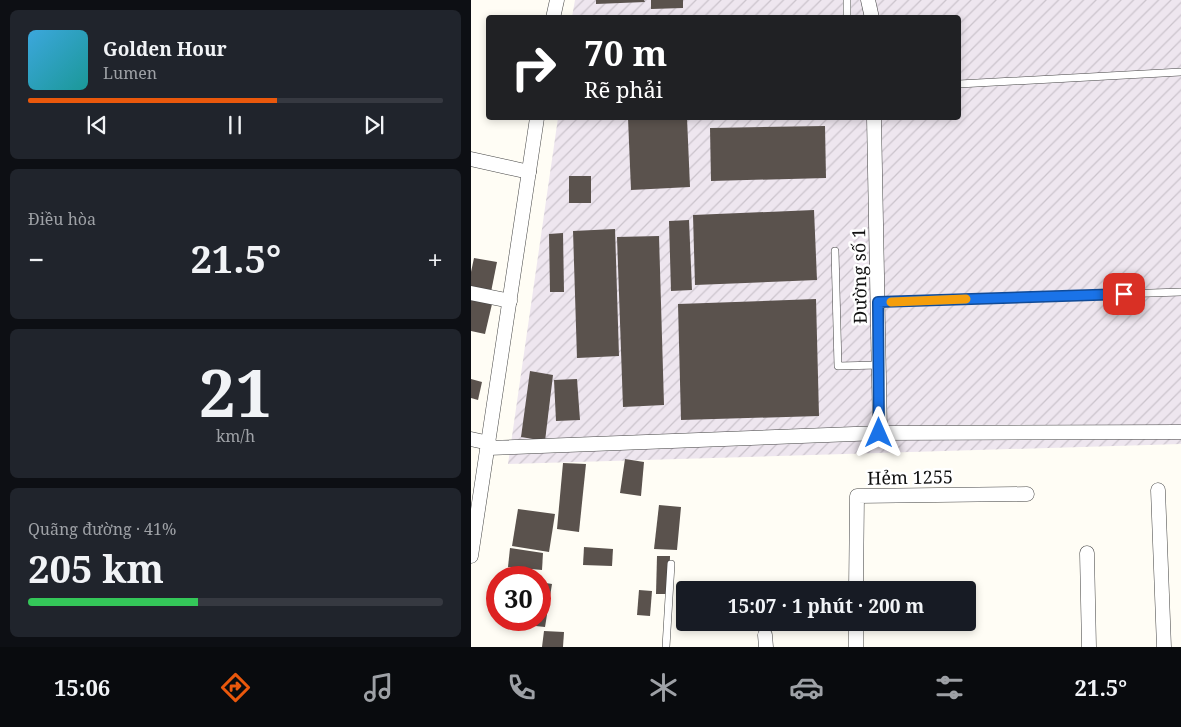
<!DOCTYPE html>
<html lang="vi">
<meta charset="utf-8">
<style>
:root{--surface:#171b24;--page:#20242c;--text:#f1f3f6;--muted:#9ea1a6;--line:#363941;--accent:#ea580c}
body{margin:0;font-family:"Noto Serif",serif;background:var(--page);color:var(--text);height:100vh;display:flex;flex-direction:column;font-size:19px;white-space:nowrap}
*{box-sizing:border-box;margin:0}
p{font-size:16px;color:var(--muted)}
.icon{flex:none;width:28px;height:28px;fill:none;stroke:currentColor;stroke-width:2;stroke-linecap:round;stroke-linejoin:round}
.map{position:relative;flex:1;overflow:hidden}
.side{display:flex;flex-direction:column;gap:10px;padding:10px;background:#0d0f14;width:471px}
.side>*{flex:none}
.guide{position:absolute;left:15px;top:15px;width:475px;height:105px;border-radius:5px;box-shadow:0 2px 8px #0003;background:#202124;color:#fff;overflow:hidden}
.speed{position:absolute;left:15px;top:566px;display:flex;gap:10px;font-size:25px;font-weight:700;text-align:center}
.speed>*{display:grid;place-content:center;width:65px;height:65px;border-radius:50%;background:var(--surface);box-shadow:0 2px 8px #0003;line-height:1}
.speed .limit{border:8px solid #d22;background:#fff;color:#111}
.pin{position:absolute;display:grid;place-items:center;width:42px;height:42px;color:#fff;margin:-21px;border-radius:10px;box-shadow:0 2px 8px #0006}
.me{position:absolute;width:55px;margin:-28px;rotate:0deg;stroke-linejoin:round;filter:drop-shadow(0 0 4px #0008)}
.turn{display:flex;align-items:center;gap:18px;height:105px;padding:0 15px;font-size:22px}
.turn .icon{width:65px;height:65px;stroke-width:2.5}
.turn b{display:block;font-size:35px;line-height:42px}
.big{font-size:38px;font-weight:700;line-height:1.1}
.side .card{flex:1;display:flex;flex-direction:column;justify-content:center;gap:8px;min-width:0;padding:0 18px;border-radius:8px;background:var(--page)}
.side .dial{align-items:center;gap:0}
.dial b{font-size:65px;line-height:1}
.song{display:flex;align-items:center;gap:15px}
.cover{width:60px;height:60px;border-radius:8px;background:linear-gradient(135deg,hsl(200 70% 55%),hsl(180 70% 35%))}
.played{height:5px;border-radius:2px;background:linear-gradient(90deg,var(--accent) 60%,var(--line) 60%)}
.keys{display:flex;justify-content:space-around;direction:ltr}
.heat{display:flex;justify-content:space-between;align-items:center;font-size:28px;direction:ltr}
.charge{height:8px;border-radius:4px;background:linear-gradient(90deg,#34c759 41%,var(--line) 0)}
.trip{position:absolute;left:205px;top:581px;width:300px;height:50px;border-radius:5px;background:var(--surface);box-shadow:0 2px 8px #0003;font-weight:700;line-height:50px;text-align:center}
.menu{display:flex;height:80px;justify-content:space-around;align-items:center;background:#090b0e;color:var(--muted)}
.menu .icon{width:35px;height:35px}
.menu .on{color:var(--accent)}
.menu b{font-size:22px;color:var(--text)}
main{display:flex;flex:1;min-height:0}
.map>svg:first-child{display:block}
</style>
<main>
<section class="side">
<div class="card">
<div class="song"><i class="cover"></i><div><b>Golden Hour</b><p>Lumen</p></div></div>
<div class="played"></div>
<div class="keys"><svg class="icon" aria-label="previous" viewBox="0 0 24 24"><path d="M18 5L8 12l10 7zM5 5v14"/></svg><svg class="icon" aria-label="pause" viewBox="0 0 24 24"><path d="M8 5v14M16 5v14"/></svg><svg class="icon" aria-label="next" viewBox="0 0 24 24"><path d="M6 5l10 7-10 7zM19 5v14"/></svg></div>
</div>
<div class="card"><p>Điều hòa</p>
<div class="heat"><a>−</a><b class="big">21.5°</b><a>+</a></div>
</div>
<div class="card dial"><b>21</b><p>km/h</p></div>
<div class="card"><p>Quãng đường · 41%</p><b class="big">205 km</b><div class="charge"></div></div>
</section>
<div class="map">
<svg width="710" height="647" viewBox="0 0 710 647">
<defs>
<pattern id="industrial-furrows" width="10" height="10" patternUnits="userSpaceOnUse" patternTransform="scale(1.25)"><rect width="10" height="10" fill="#eee6ef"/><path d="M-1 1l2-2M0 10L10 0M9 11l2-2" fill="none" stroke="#cbc4cc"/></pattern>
</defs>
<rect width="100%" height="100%" fill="#fffdf5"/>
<path fill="url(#industrial-furrows)" d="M104,0H710V444L37,464L87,118H488V18L101,17Z"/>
<g fill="#5a524d">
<path d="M125,0H173L174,2L125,4Z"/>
<path d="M180,0H212V8L180,9Z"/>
<path d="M157,118H216L219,187L160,190Z"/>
<path d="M354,126L355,178L240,181L239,128Z"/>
<rect x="98" y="176" width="22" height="27"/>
<path d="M343,210L346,280L224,285L222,215Z"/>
<path d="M218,220L221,290L200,291L198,221Z"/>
<path d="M144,229L148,356L106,358L102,231Z"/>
<path d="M92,233L93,292H79L78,234Z"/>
<path d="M188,236L193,405L152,407L146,237Z"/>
<path d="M3,258L26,262L20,292L0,288V272Z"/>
<path d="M0,299L21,304L14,334L0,331Z"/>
<path d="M345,299L348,416L210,420L207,304Z"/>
<path d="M59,371L82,375L74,441L50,437Z"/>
<path d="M0,379L11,382L7,400L0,398Z"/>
<path d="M106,379L109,420L85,421L83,380Z"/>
<path d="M154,459L173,462L170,496L149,493Z"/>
<path d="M92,463L115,464L108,532L86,529Z"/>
<path d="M188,505L210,507L206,550L183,549Z"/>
<path d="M47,509L84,514L78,552L41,546Z"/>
<path d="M113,547L142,549L141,566L112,565Z"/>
<path d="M39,548L72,553L71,570L37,567Z"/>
<path d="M186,556H199L198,594H185Z"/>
<path d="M69,582L81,584L74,627L55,625L56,620H69Z"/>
<path d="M168,590L181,591L179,616L166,615Z"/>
<path d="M73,631L93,632L92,647H71Z"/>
</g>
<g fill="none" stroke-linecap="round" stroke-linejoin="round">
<g stroke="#444" stroke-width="8">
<g id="service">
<path d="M376,0V18"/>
<path d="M488,84L710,72"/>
<path d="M364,251L367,366L408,365"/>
<path d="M407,302L710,292"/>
<path d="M195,647L200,564"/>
</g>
</g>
<g stroke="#444" stroke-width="15">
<g id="minor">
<path d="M397,0L401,18"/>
<path d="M82,18L86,0"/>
<path d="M403,118L409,433"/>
<path d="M0,159L58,172"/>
<path d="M0,293L39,301"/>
<path d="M0,439L18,443"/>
<path d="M17,448L409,433L710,432"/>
<path d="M687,490L693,647"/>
<path d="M616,553L618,647"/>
<path d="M0,556L66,118"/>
<path d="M385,590L386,496L556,494"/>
<path d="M294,635L295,647"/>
<path d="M385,647V622"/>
</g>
</g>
<use href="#service" stroke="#fff" stroke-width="7"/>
<use href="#minor" stroke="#fff" stroke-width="14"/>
</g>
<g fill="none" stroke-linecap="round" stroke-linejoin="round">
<g stroke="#114b97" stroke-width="12">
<path id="route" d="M408,433L407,302L653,294"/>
</g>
<use href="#route" stroke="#1a73e8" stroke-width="9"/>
<path stroke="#f59e0b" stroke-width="9" d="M420,302L495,299"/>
</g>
<g text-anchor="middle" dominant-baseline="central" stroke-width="5" stroke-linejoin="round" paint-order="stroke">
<g font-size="18" fill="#111" stroke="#fff">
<text transform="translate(388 276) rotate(-91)">Đường số 1</text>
<text transform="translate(439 477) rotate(-1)">Hẻm 1255</text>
</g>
</g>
</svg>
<div class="speed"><div class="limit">30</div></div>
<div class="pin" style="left:653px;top:294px;background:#d93025"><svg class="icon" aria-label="arrive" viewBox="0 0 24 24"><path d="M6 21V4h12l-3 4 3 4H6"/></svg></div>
<svg class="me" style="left:408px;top:433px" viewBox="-20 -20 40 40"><path d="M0-17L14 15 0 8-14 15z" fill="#1a73e8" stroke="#fff" stroke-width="4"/></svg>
<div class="trip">15:07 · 1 phút · 200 m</div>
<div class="guide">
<div class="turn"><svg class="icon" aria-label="right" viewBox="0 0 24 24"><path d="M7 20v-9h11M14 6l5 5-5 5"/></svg><div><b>70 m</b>Rẽ phải</div></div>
</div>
</div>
</main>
<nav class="menu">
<b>15:06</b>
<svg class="icon on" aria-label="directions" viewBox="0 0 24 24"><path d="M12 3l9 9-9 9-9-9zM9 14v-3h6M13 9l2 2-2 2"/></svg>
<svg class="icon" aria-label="music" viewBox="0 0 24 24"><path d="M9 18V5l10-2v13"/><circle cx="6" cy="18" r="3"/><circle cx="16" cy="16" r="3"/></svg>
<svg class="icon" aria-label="phone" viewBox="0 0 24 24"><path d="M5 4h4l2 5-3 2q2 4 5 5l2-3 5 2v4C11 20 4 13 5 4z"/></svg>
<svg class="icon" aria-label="climate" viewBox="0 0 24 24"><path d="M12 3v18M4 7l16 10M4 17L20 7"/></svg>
<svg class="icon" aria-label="car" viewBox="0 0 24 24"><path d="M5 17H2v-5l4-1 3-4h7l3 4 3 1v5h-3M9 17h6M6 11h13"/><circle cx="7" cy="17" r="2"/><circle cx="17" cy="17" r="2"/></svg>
<svg class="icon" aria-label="filters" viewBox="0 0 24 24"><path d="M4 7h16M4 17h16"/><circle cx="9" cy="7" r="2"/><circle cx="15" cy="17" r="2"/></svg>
<b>21.5°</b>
</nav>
